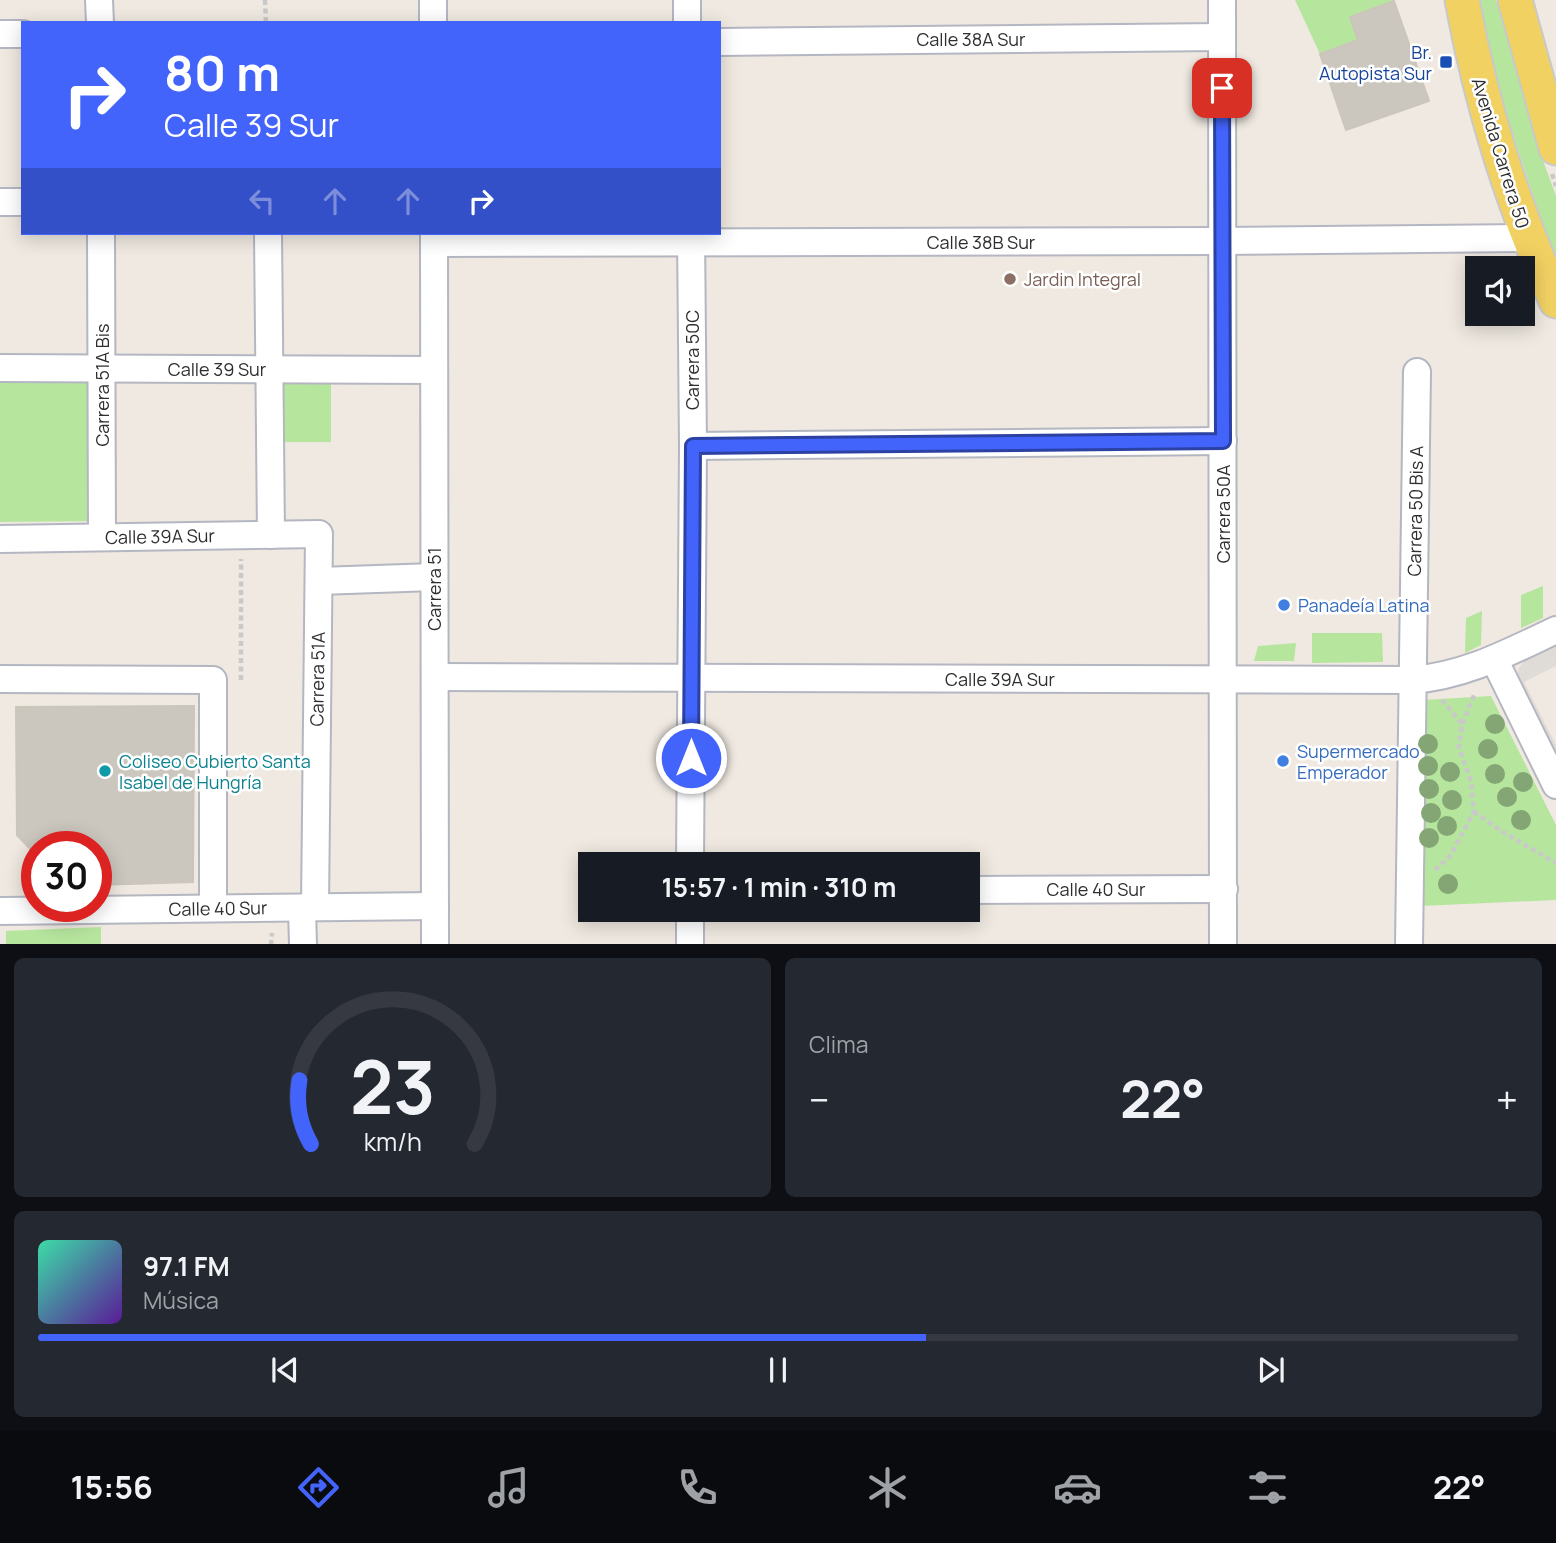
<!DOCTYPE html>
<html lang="es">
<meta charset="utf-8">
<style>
:root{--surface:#171b24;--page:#242831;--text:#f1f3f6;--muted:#9ea1a6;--line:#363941;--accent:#4264fb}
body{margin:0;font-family:Manrope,sans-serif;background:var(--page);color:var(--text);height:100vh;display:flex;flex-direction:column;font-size:26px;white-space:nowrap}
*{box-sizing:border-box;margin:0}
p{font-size:23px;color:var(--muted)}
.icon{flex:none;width:38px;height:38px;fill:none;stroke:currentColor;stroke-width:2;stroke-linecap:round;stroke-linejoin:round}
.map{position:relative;height:944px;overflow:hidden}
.drawer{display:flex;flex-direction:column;gap:14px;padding:14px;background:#0d0f14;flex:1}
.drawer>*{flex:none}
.hud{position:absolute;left:21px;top:21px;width:700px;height:214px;border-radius:0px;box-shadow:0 4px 18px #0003;background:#4264fb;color:#fff;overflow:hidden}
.buttons{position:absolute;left:1465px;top:256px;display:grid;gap:14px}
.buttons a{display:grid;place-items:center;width:70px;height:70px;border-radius:0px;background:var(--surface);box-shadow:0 4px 18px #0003;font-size:35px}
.speed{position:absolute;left:21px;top:831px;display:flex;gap:14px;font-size:35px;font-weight:700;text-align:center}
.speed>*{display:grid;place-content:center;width:91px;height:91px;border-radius:50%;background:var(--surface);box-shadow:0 4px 18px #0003;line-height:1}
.speed .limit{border:10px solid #d22;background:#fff;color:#111}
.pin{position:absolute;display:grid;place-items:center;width:60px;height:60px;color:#fff;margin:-30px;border-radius:14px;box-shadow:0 4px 10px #0006}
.me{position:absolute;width:77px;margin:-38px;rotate:0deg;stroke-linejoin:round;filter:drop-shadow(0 0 5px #0008)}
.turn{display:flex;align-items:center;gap:24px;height:147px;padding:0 28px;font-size:32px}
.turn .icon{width:91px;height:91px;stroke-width:2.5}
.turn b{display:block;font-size:49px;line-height:60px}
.lanes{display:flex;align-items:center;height:66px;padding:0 28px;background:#0003;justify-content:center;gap:35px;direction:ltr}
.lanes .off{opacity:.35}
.big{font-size:52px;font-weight:700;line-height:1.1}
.drawer .widget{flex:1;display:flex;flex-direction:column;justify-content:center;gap:10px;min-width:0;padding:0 24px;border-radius:10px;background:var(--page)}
.drawer .dial{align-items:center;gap:0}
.dial svg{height:182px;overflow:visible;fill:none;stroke:var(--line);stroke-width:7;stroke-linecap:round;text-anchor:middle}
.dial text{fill:var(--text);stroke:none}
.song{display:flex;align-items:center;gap:21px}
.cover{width:84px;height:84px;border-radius:10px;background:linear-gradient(135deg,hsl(160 70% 55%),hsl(270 70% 35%))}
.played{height:7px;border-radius:4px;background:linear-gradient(90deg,var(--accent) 60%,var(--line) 60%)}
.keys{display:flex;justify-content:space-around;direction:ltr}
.heat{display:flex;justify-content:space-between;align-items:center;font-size:38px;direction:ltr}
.drawer .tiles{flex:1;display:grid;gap:14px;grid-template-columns:1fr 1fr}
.widget:last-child{grid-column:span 2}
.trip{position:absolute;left:578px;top:852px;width:402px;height:70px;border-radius:0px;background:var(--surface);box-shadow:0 4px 18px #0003;font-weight:700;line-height:70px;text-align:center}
.menu{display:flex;height:112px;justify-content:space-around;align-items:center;background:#090b0e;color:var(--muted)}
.menu .icon{width:49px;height:49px}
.menu .current{color:var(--accent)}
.menu b{font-size:32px;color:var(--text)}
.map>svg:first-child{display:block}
</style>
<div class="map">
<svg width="1556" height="945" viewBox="0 0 1556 945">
<rect width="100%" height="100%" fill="#efe9e1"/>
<g fill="#b6e59e">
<path d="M1295,0H1394V1L1350,17L1358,40L1320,54Z"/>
<path d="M1477,0H1496L1537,144L1556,196V260C1525,174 1496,89 1477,0Z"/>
<path d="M0,368H102V521L0,522Z"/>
<path d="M278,382L331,383V442H278Z"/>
<path d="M1543,586V618L1521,628V595Z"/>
<path d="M1482,611L1481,645L1465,653L1466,618Z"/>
<path d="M1312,633H1382L1383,662L1312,663Z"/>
<path d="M1296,643L1294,661H1254L1258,646Z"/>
<path d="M1491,696L1556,825V900L1420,906L1423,700Z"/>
<path d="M101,927V944H6V931Z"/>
</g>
<path fill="#dfdcd8" d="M1556,640V666L1524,682L1556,745V764L1517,677L1519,668L1531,652Z"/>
<g fill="#cbc7bf" stroke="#cbc5ba" stroke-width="2">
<path d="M1394,1L1429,101L1346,130L1320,54L1358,40L1350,17Z"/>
<path d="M194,706L193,882L96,885V847H37V856L17,835L16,707Z"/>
</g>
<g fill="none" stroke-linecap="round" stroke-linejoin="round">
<g stroke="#b4b7c1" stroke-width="30">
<g id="minor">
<path d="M99,0L100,23"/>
<path d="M433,0V23"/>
<path d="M687,0V23"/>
<path d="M1222,0L1223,945"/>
<path d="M0,34H23"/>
<path d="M719,42L1222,37"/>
<path d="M0,202H23"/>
<path d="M101,233L102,537"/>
<path d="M268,233L271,535"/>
<path d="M434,233L435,945"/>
<path d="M434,243L1222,241L1528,238"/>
<path d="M0,368L434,370"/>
<path d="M693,446L1223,441"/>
<path d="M0,539L319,534L315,907"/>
<path d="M319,581L434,577"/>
<path d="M1494,659L1556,785"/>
<path d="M435,677L1412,680C1465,676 1509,652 1556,630"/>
<path d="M0,679L213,680V908"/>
<path d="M690,864L693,446L691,233"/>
<path d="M968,890L1224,889"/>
<path d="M302,908L303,945"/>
<path d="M0,911L435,906"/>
<path d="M690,945V910"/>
<path d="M1409,945L1417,372"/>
</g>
</g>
<g stroke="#c9c9c9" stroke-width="37">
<g id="major">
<path d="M1462,0C1482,108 1511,201 1556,301"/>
<path d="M1515,0L1556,148"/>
</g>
</g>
<g stroke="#c9c9c9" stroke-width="4.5" stroke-dasharray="5 3.5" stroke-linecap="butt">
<path d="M265,0L266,23"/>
<path d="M1552,174L1556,186"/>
<path d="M241,680V559"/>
<path d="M1442,700L1462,724"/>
<path d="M1474,812L1503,832L1556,863"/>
<path d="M1435,870L1450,856L1474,812L1471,781L1459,748L1462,724L1475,693"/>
<path d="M271,945L272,933"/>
</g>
<use href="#minor" stroke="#fff" stroke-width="26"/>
<use href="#major" stroke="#f2d163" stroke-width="33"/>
</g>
<g fill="#84a574">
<circle cx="1495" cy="724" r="10"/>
<circle cx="1428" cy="744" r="10"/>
<circle cx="1488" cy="749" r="10"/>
<circle cx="1428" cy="766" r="10"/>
<circle cx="1450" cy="772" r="10"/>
<circle cx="1495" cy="774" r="10"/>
<circle cx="1523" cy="782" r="10"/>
<circle cx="1429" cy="789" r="10"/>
<circle cx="1507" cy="797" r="10"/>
<circle cx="1452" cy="800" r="10"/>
<circle cx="1431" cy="813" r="10"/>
<circle cx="1521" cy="820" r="10"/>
<circle cx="1447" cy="826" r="10"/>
<circle cx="1429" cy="838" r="10"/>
<circle cx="1448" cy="884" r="10"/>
</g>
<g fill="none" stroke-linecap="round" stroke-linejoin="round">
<g stroke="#2b41a3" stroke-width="18">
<path id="route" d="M691,758L693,446L1223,441L1222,88"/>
</g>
<use href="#route" stroke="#4264fb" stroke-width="12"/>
</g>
<rect fill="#1a4fb4" stroke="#fff" stroke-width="2.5" x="1439" y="55" width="14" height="14" rx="3.5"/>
<circle fill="#8d6e63" stroke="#fff" stroke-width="2.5" cx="1010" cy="279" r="7"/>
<g fill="#3f7fe0" stroke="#fff" stroke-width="2.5">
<circle cx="1284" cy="605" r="7"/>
<circle cx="1283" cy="761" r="7"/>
</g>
<circle fill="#0f9aa8" stroke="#fff" stroke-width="2.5" cx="105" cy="771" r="7"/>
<g text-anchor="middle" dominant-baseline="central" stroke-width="5" stroke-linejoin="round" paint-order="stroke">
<g font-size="18" fill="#2e2e2e" stroke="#fff">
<text x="971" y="39">Calle 38A Sur</text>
<text transform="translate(1501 153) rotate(73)">Avenida Carrera 50</text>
<text x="981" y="242">Calle 38B Sur</text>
<text transform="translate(692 360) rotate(-90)">Carrera 50C</text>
<text x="217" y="369">Calle 39 Sur</text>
<text transform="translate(102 385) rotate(-90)">Carrera 51A Bis</text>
<text transform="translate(1415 511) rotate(-89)">Carrera 50 Bis A</text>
<text transform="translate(1223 514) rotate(-90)">Carrera 50A</text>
<text transform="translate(160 536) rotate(-1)">Calle 39A Sur</text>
<text transform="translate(434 589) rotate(-90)">Carrera 51</text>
<text transform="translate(317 679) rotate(-89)">Carrera 51A</text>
<text x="1000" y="679">Calle 39A Sur</text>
<text x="1096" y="889">Calle 40 Sur</text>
<text transform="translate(218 908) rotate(-1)">Calle 40 Sur</text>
</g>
<g font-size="18" fill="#164399" stroke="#fff" text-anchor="end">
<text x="1432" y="52">Br.<tspan x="1432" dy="21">Autopista Sur</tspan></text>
</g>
<g font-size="18" fill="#785e54" stroke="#fff" text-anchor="start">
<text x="1024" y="279">Jardin Integral</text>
</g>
<g font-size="18" fill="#366cbe" stroke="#fff" text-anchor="start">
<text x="1298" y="605">Panadeía Latina</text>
<text x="1297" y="751">Supermercado<tspan x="1297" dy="21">Emperador</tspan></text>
</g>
<g font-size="18" fill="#0d838f" stroke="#fff" text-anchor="start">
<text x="119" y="761">Coliseo Cubierto Santa<tspan x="119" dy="21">Isabel de Hungría</tspan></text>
</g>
</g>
</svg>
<div class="buttons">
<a><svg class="icon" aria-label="sound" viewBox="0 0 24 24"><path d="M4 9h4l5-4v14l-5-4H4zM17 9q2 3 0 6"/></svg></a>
</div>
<div class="speed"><div class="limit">30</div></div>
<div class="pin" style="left:1222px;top:88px;background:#d93025"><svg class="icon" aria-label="arrive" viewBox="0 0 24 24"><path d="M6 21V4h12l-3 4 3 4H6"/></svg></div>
<svg class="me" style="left:691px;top:758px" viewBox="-20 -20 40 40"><circle r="17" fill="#4264fb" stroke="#fff" stroke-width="3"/><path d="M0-11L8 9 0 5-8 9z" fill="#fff"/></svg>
<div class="trip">15:57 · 1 min · 310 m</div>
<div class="hud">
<div class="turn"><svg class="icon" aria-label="right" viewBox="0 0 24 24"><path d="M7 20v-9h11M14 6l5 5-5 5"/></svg><div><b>80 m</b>Calle 39 Sur</div></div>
<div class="lanes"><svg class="icon off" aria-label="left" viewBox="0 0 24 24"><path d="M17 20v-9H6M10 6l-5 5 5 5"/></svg><svg class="icon off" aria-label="ahead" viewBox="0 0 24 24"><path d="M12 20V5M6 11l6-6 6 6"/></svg><svg class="icon off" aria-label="ahead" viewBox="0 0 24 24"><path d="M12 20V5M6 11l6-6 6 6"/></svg><svg class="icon" aria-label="right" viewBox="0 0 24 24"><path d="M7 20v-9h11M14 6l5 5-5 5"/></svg></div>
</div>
</div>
<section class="drawer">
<div class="tiles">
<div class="widget dial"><svg viewBox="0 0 100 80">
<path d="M14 69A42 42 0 1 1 86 69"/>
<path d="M14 69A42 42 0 0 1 9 41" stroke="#4264fb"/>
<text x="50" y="56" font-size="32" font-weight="700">23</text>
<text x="50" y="72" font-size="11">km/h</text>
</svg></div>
<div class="widget"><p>Clima</p>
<div class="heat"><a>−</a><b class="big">22°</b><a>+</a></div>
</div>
<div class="widget">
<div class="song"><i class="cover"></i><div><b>97.1 FM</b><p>Música</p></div></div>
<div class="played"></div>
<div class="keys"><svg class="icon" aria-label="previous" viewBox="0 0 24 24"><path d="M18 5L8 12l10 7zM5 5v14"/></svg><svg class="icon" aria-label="pause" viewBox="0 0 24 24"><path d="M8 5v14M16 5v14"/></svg><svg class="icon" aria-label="next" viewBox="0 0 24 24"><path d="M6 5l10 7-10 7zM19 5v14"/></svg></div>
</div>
</div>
</section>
<nav class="menu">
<b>15:56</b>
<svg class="icon current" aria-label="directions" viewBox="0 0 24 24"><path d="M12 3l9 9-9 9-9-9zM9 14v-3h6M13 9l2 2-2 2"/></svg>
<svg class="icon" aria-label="music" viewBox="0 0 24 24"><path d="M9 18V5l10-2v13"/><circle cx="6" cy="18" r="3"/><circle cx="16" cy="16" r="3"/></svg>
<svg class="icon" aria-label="phone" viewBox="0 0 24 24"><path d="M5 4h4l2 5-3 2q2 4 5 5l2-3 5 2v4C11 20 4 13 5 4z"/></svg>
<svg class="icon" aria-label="climate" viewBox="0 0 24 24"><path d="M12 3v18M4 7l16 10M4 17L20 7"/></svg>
<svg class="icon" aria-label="car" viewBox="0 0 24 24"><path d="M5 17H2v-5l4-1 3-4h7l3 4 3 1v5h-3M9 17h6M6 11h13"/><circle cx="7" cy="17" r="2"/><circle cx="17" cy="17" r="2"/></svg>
<svg class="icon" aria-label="filters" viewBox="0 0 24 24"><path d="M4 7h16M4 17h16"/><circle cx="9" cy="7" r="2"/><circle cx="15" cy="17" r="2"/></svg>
<b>22°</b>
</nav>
